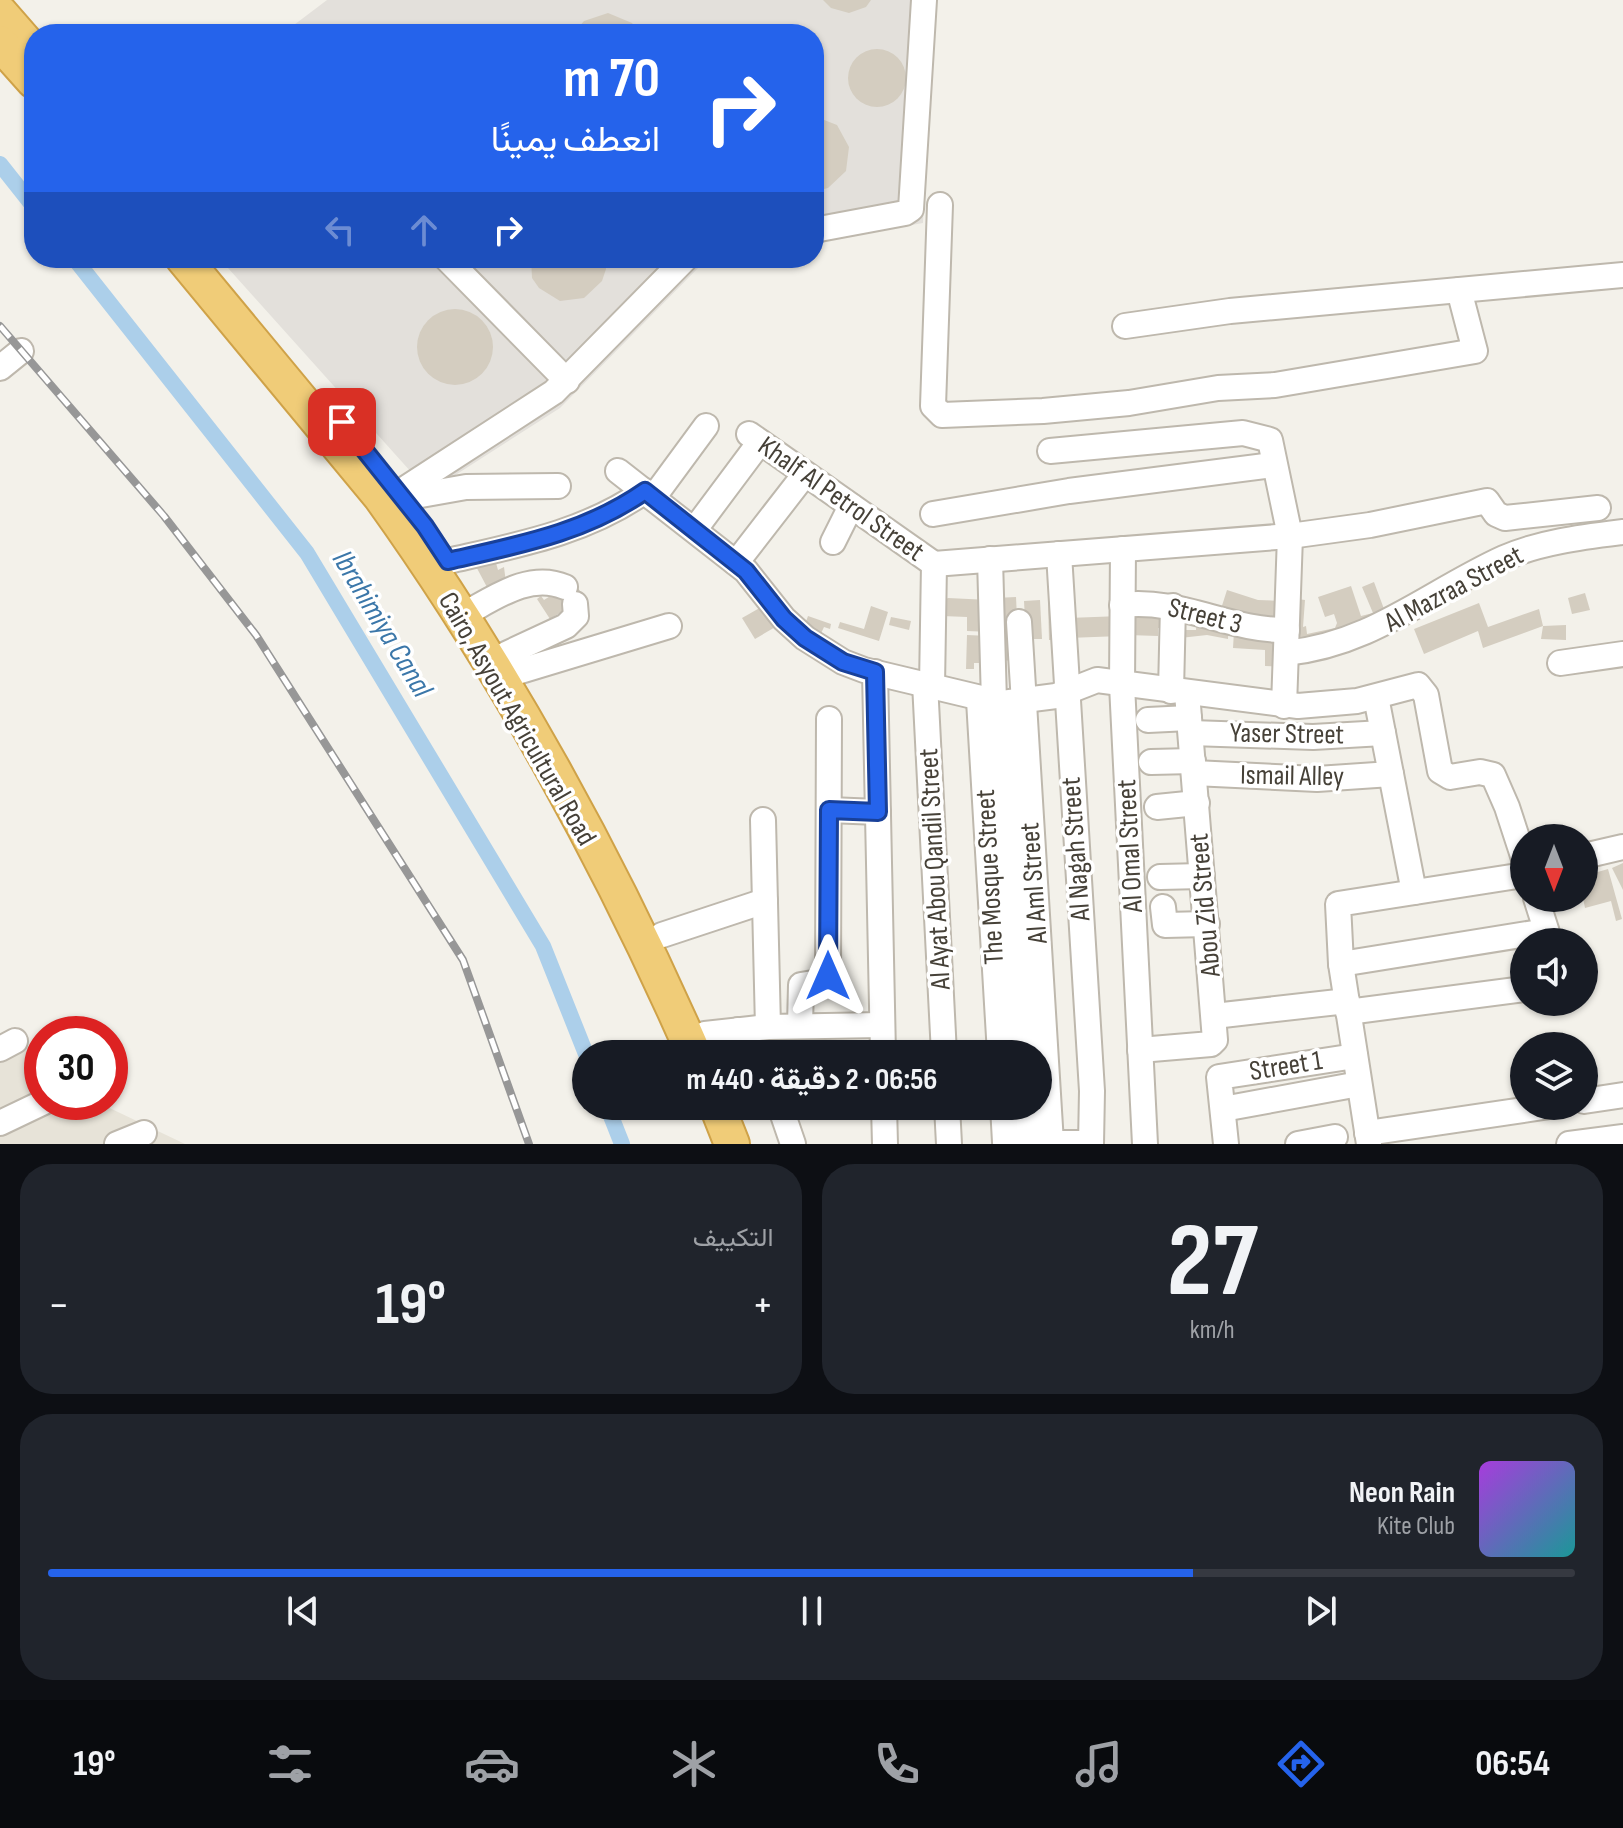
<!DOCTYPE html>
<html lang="ar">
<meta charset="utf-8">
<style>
:root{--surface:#171b24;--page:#20242c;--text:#f1f3f6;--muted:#9ea1a6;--line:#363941;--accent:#2563eb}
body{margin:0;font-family:"Sofia Sans Condensed",Vazirmatn,sans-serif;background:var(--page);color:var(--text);direction:rtl;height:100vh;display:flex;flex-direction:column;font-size:30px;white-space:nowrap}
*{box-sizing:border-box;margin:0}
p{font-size:26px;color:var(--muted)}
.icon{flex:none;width:44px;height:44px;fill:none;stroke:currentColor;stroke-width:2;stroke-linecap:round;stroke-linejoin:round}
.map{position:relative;height:1144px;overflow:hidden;direction:ltr}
.details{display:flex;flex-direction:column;gap:20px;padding:20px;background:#0d0f14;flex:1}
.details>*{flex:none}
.banner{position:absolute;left:24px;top:24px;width:800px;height:244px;border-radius:32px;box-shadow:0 2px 6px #0004;direction:rtl;background:#2563eb;color:#fff;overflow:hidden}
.needle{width:52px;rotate:180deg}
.tools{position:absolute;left:1510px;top:824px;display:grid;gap:16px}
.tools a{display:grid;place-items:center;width:88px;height:88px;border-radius:50%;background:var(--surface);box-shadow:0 2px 6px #0004;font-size:40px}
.speed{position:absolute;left:24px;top:1016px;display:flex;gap:16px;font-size:40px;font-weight:700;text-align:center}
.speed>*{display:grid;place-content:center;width:104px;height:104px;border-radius:50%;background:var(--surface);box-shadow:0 2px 6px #0004;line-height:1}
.speed .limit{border:12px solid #d22;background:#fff;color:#111}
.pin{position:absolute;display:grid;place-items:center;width:68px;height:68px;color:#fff;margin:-34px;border-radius:16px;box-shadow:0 4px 12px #0006}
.me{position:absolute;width:88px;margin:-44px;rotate:0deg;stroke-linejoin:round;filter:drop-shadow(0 0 6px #0008)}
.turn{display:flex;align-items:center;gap:28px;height:168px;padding:0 32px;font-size:36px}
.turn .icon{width:104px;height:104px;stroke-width:2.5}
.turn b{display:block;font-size:56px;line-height:68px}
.lanes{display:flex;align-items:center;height:76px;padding:0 32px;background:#0003;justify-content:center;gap:40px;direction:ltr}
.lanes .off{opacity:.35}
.big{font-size:60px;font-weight:700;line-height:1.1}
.details .tile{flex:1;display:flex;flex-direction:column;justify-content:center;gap:12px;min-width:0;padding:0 28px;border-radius:32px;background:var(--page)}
.details .dial{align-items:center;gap:0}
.dial b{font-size:104px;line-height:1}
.song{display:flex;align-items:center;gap:24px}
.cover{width:96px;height:96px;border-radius:12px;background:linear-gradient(135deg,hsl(280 70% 55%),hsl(180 70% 35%))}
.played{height:8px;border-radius:4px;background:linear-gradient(90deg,var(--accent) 75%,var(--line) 75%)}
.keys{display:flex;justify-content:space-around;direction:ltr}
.heat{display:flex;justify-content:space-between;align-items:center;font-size:44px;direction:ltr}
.details .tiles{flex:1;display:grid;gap:20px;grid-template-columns:1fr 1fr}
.tile:last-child{grid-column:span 2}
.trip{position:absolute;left:572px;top:1040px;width:480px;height:80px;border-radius:40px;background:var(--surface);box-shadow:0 2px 6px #0004;font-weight:700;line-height:80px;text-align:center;direction:rtl}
.tab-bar{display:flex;height:128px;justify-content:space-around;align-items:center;background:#090b0e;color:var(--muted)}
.tab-bar .icon{width:56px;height:56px}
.tab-bar .active{color:var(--accent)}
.tab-bar b{font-size:36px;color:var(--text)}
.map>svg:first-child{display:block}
</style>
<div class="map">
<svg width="1623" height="1144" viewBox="0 0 1623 1144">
<rect width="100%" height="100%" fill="#f3f1ea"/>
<path fill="#e7e3d8" d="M22,1040L42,1059V1102H97L185,1144H0V1051Z"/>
<g fill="#e3e0db">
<path d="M327,0H931L923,223L814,242V34H282Z"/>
<path d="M219,258H722L705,261L560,408L429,492Z"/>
</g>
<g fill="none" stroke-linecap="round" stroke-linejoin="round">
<g stroke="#accfea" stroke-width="16">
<path d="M0,164L34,207"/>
<path d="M74,258L307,553L543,946L586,1054"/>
<path d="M607,1106L622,1144"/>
</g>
</g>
<g fill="#d4cdc0">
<path d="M823,0H871L866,7L849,13L831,8Z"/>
<path d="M608,13L632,23L641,34H573L584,21Z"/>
<circle cx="877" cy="78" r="29"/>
<path d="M814,116L837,125L849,147L846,171L828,188L816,191Z"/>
<path d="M531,258H605L606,269L602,281L584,298L560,301L539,288L532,278Z"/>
<circle cx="455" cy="347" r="38"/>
<path d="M471,557L500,561L496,563L498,570L504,567L506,583L488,589Z"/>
<path d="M574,581L584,598L550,619L537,599L541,596L544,600Z"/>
<path d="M1374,582L1384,609H1388L1292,650L1291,598L1305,600L1303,627L1306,626L1307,634L1335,628L1337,623L1334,614L1325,617L1318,597L1351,586L1361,616L1373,613L1362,587Z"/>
<path d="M1227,590L1258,600L1286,601L1285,628L1220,612Z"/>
<path d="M1585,593L1590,610L1572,614L1568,598Z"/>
<path d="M1016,597L1019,660L998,661L995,598Z"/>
<path d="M948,598L989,600L990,632L967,631V617L942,616L943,601Z"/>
<path d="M1060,598L1061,640H1049L1048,599Z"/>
<path d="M1040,600L1042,639H1026L1024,601Z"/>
<path d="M1479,603L1488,627L1539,609L1543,626L1483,648L1478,631L1424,654L1414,629Z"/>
<path d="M765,605L777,626L755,639L742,618Z"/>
<path d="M871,606L888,612L879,641L838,628L840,622L864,629Z"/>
<path d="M1197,609L1229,619L1228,639L1207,635L1180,638V630H1196Z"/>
<path d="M1128,611H1172L1171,628H1158V636L1128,635Z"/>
<path d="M808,616L831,624L830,629L824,627L817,642L804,627Z"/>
<path d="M1121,616V636L1068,638V618Z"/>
<path d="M891,617L911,621L909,630L889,625Z"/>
<path d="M1566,625V640L1541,639L1543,626Z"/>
<path d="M1234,631L1286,633L1287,667L1265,666V650L1233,648Z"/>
<path d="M967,635L989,636L981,663H974V669H966Z"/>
<path d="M1623,863V890L1612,868Z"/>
<path d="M1608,869L1622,919L1616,921L1611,901L1585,908L1583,898L1584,876Z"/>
</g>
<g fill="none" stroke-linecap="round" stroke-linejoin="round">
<g stroke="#beb8ad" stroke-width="28">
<g id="minor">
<path d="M940,205L933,406L942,415L1043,411L1129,403L1218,388L1275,385L1475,351L1459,290"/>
<path d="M814,230L905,213L911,209L924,0"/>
<path d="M446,258L567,381"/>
<path d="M1125,326L1230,311L1623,275"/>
<path d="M0,368L21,351"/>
<path d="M749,434L934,564"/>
<path d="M1050,451L1243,433L1270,440L1290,536L1284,706"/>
<path d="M618,471L746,571L784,619L805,638L843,662L864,670L1002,703L1056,696L1097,680L1298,706L1357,701L1418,685L1426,695L1440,771L1450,777L1480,772L1493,775L1507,807L1524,859"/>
<path d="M400,492L554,392L686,258"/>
<path d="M404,498L466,487L558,486"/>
<path d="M653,498L706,426"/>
<path d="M933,514L1069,491L1273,465"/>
<path d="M695,529L760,442"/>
<path d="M833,542L851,506"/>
<path d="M1123,549L1122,685L1145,1144"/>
<path d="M1059,554L1092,1091L1091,1144"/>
<path d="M990,559L994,702"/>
<path d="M448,561C518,545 585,533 645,491"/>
<path d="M736,563L805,474"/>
<path d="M934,564L1290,536L1370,525L1487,501L1496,514L1505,518L1598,508"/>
<path d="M1122,605C1180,598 1230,631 1287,630"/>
<path d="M459,617C492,600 528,571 565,587"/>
<path d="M1019,622L1051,1143"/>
<path d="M1286,653C1371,645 1429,592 1504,558C1540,542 1583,537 1623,532"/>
<path d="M506,654L566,626L576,616L575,604"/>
<path d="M1560,663L1623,654"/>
<path d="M517,672L669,626"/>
<path d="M875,672L883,1054"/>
<path d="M925,683L944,1054"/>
<path d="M932,686L934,564"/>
<path d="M1171,691L1173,606"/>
<path d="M1376,697L1414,892"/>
<path d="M979,700L1000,1054"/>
<path d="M1002,703L1023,1054"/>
<path d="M1148,720L1189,718"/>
<path d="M1191,733L1313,737L1383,733"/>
<path d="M1151,762L1193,761"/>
<path d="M1194,773L1317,779L1391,774"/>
<path d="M1157,807L1197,803"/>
<path d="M829,810L878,812"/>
<path d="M763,820L768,1027"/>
<path d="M1584,856L1623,847"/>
<path d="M1160,877L1202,876"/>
<path d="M1536,898L1550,942"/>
<path d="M1163,907L1165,925L1207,924"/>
<path d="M662,935L765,901"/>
<path d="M1341,964L1546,931"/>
<path d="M1348,1012L1524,989"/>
<path d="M1214,1016L1347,1001"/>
<path d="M800,1026L801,985L825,981L828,976L829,719"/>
<path d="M738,1030L752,1054"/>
<path d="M705,1034L768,1027L882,1025"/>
<path d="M0,1049L15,1041"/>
<path d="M1140,1050L1211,1044L1215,1040L1187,693"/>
<path d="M1584,1101L1623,1095"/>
<path d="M780,1106L793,1144"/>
<path d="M884,1106L885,1144"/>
<path d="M947,1106L949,1144"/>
<path d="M1003,1106L1005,1142L1009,1144"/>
<path d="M1026,1106L1028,1143"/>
<path d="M1223,1109L1359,1084"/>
<path d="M0,1123L44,1102"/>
<path d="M1367,1133L1550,1106"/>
<path d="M1008,1143H1091"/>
<path d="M117,1144L144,1133"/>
<path d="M1226,1144L1219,1077L1355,1056"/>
<path d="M1298,1144L1335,1137"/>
<path d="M1369,1144L1341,964L1338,904L1524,875"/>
<path d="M1569,1144L1623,1137"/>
</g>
</g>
<g stroke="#cfa248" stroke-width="38">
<g id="highway">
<path d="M0,13L34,52"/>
<path d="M0,43L34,81"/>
<path d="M183,258L381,497C503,667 610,862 694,1054"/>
<path d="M717,1106L732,1144"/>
</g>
</g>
<use href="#minor" stroke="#fff" stroke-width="24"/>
<use href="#highway" stroke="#f0cc78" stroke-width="34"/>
<g stroke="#979797" stroke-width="8">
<path id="rail" d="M0,326L164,516L256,635L463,960L529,1144"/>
</g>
<use href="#rail" stroke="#fff" stroke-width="5" stroke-dasharray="15" stroke-linecap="butt"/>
</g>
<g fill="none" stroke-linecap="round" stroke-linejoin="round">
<g stroke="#184099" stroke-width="20">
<path id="route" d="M342,422L425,526L448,561C518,545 585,533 645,491L746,571L784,619L805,638L843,662L875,672L878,812L829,810L828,976"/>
</g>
<use href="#route" stroke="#2563eb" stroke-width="14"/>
</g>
<g text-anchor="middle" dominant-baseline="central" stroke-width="7" stroke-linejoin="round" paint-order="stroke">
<g font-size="28" fill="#464138" stroke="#fff">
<text transform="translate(841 499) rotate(35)">Khalf Al Petrol Street</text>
<text transform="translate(1454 589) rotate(-28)">Al Mazraa Street</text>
<text transform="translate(1205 616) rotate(14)">Street 3</text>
<text transform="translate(517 719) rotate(60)">Cairo, Asyout Agricultural Road</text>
<text transform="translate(1287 734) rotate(1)">Yaser Street</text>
<text transform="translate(1292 776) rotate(1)">Ismail Alley</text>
<text transform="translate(1130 846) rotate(-93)">Al Omal Street</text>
<text transform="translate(1076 849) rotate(-94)">Al Nagah Street</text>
<text transform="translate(935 869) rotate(-93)">Al Ayat Abou Qandil Street</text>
<text transform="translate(990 877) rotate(-93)">The Mosque Street</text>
<text transform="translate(1034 883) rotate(-94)">Al Aml Street</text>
<text transform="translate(1205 905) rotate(-95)">Abou Zid Street</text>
<text transform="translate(1286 1066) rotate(-9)">Street 1</text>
</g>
<g font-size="30" font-style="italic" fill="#3b77a9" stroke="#fff">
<text transform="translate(382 624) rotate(59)">Ibrahimiya Canal</text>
</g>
</g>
</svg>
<div class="tools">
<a><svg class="needle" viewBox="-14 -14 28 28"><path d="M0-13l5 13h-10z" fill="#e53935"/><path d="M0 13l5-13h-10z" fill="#9ea1a6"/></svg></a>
<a><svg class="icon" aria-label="sound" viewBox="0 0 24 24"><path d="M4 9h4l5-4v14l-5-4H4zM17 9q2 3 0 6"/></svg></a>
<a><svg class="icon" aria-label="layers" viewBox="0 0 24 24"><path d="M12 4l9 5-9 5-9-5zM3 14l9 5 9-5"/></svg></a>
</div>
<div class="speed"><div class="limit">30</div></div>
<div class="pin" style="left:342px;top:422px;background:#d93025"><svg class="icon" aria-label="arrive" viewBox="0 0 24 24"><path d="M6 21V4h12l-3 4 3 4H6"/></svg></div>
<svg class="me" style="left:828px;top:976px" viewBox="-20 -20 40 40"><path d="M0-17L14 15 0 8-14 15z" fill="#2563eb" stroke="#fff" stroke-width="4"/></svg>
<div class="trip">06:56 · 2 دقيقة · 440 m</div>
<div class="banner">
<div class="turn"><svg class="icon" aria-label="right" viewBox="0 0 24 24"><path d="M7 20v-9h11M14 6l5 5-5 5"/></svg><div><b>70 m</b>انعطف يمينًا</div></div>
<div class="lanes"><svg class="icon off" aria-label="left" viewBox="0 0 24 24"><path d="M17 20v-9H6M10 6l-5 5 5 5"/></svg><svg class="icon off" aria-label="ahead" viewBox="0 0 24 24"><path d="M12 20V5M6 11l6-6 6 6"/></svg><svg class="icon" aria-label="right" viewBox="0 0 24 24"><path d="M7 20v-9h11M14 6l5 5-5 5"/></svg></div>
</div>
</div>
<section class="details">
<div class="tiles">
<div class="tile dial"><b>27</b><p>km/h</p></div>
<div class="tile"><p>التكييف</p>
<div class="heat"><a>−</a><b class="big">19°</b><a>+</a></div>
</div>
<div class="tile">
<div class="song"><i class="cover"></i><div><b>Neon Rain</b><p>Kite Club</p></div></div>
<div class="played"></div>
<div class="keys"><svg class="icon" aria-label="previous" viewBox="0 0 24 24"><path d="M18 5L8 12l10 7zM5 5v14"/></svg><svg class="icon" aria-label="pause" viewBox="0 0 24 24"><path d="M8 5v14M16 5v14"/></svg><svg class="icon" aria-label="next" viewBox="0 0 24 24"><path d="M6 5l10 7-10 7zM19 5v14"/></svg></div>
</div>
</div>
</section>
<nav class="tab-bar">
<b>06:54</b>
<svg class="icon active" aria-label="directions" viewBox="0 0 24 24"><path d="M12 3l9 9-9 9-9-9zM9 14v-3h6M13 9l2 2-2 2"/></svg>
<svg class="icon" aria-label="music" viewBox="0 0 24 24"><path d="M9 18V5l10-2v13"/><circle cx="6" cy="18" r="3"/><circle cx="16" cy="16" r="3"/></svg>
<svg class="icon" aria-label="phone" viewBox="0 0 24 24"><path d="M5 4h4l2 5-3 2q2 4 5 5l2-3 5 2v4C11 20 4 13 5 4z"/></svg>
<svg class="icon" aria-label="climate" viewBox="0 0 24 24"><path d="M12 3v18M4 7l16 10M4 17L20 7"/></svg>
<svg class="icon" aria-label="car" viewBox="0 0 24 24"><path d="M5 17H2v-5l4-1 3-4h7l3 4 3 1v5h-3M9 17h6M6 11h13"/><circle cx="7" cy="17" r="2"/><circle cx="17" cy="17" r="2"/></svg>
<svg class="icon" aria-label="filters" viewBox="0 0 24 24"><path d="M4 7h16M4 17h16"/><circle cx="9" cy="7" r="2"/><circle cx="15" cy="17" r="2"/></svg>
<b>19°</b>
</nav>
